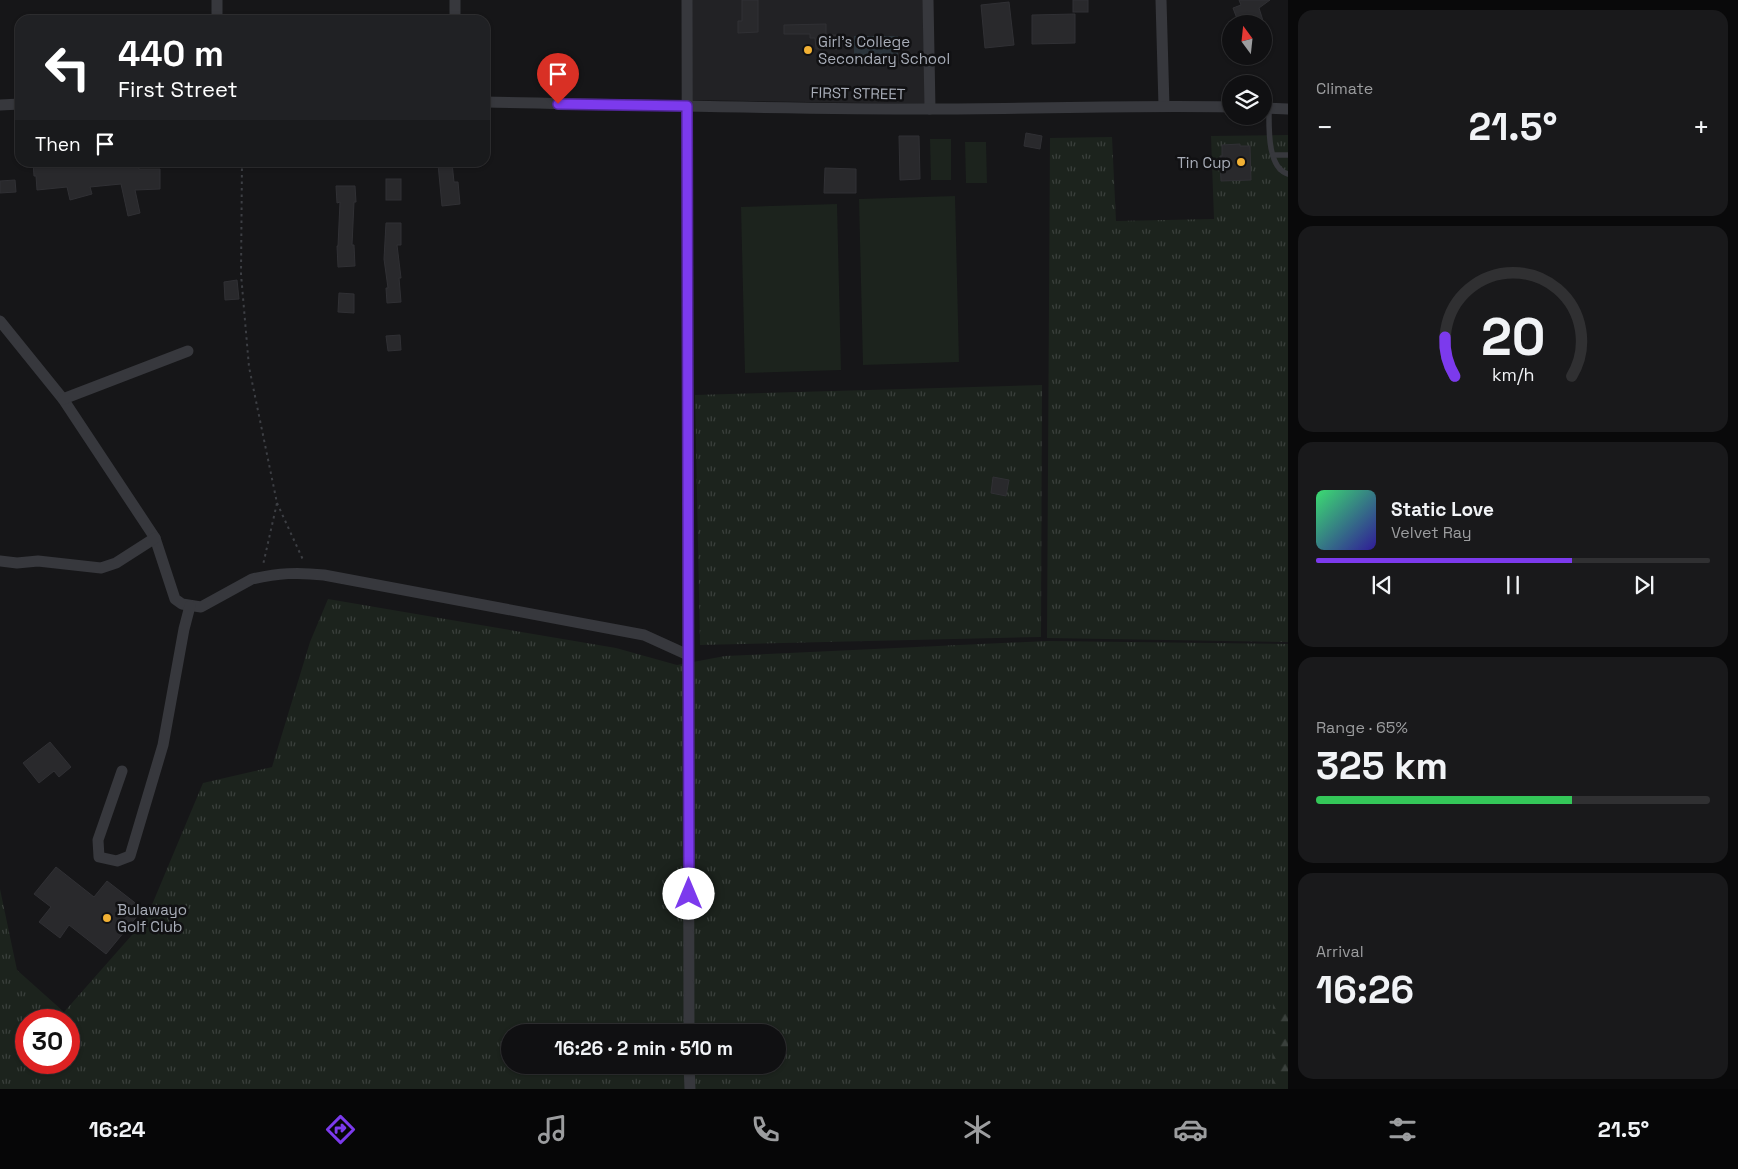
<!DOCTYPE html>
<meta charset="utf-8">
<style>
:root{--surface:#101012;--page:#19191b;--text:#f1f3f6;--muted:#9c9d9f;--line:#303032;--accent:#7c3aed}
body{margin:0;font-family:"Space Grotesk",sans-serif;background:var(--page);color:var(--text);height:100vh;display:flex;flex-direction:column;font-size:19px;white-space:nowrap}
*{box-sizing:border-box;margin:0}
p{font-size:16px;color:var(--muted)}
.icon{flex:none;width:28px;height:28px;fill:none;stroke:currentColor;stroke-width:2;stroke-linecap:round;stroke-linejoin:round}
.map{position:relative;flex:1;overflow:hidden}
.details{display:flex;flex-direction:column;gap:10px;padding:10px;background:#09090a;width:450px}
.details>*{flex:none}
.hud{position:absolute;left:15px;top:15px;width:475px;height:152px;border-radius:15px;box-shadow:0 1px 4px #0004,0 0 0 1px var(--line);background:#202124;color:#fff;overflow:hidden}
.needle{width:32px;rotate:345deg}
.tools{position:absolute;left:1222px;top:15px;display:grid;gap:10px}
.tools a{display:grid;place-items:center;width:50px;height:50px;border-radius:50%;background:var(--surface);box-shadow:0 1px 4px #0004,0 0 0 1px var(--line);font-size:25px}
.speed{position:absolute;left:15px;top:1009px;display:flex;gap:10px;font-size:25px;font-weight:700;text-align:center}
.speed>*{display:grid;place-content:center;width:65px;height:65px;border-radius:50%;background:var(--surface);box-shadow:0 1px 4px #0004,0 0 0 1px var(--line);line-height:1}
.speed .limit{border:8px solid #d22;background:#fff;color:#111}
.pin{position:absolute;display:grid;place-items:center;width:42px;height:42px;color:#fff;margin:-51px -21px;border-radius:50% 50% 50% 0;rotate:-45deg;box-shadow:0 0 5px #0007}
.pin .icon{rotate:45deg}
.me{position:absolute;width:55px;margin:-28px;rotate:0deg;stroke-linejoin:round;filter:drop-shadow(0 0 4px #0008)}
.turn{display:flex;align-items:center;gap:18px;height:105px;padding:0 20px;font-size:22px}
.turn .icon{width:65px;height:65px;stroke-width:2.5}
.turn b{display:block;font-size:35px;line-height:42px}
.then{display:flex;align-items:center;height:48px;padding:0 20px;background:#0003;gap:10px;font-size:19px}
.big{font-size:38px;font-weight:800;line-height:1.1}
.details .widget{flex:1;display:flex;flex-direction:column;justify-content:center;gap:8px;min-width:0;padding:0 18px;border-radius:15px;background:var(--page)}
.details .dial{align-items:center;gap:0}
.dial svg{height:130px;overflow:visible;fill:none;stroke:var(--line);stroke-width:7;stroke-linecap:round;text-anchor:middle}
.dial text{fill:var(--text);stroke:none}
.song{display:flex;align-items:center;gap:15px}
.cover{width:60px;height:60px;border-radius:8px;background:linear-gradient(135deg,hsl(140 70% 55%),hsl(250 70% 35%))}
.played{height:5px;border-radius:2px;background:linear-gradient(90deg,var(--accent) 65%,var(--line) 65%)}
.keys{display:flex;justify-content:space-around;direction:ltr}
.heat{display:flex;justify-content:space-between;align-items:center;font-size:28px;direction:ltr}
.charge{height:8px;border-radius:4px;background:linear-gradient(90deg,#34c759 65%,var(--line) 0)}
.trip{position:absolute;left:501px;top:1024px;width:285px;height:50px;border-radius:25px;background:var(--surface);box-shadow:0 1px 4px #0004,0 0 0 1px var(--line);font-weight:800;line-height:50px;text-align:center}
.tab-bar{display:flex;height:80px;justify-content:space-around;align-items:center;background:#060607;color:var(--muted)}
.tab-bar .icon{width:35px;height:35px}
.tab-bar .selected{color:var(--accent)}
.tab-bar b{font-size:22px;color:var(--text)}
main{display:flex;flex:1;min-height:0}
.map>svg:first-child{display:block}
</style>
<main>
<div class="map">
<svg width="1288" height="1089" viewBox="0 0 1288 1089">
<defs>
<pattern id="grass-tufts" width="24" height="20" patternUnits="userSpaceOnUse" patternTransform="scale(1.25)"><rect width="24" height="20" fill="#1c231d"/><path d="M3 7l-1-3M5 7V3M7 7l1-3M15 17l-1-3M17 17v-4M19 17l1-3" fill="none" stroke="#3a403c"/></pattern>
<pattern id="forest-firs" width="22" height="20" patternUnits="userSpaceOnUse" patternTransform="scale(1.25)"><rect width="22" height="20" fill="#1c231d"/><path d="M5 1l3.5 6h-7zM16 11l3.5 6h-7z" fill="#3a403c"/></pattern>
</defs>
<rect width="100%" height="100%" fill="#161618"/>
<path fill="#222225" d="M692,0H923L925,104L692,100Z"/>
<g fill="url(#grass-tufts)" fill-rule="evenodd">
<path d="M1288,135V642L1047,638L1050,138L1112,137L1116,221L1214,219L1211,136Z"/>
<path d="M1042,385L1041,637L700,645L695,395Z"/>
<path d="M328,599L616,648L677,665L725,656L1047,641L1288,644V1089H0V889L17,970L64,1012L146,919L203,783L272,767L310,642ZM26,1020H69V1062H26ZM510,1032H778V1065H510Z"/>
</g>
<path fill="url(#forest-firs)" d="M1273,995L1288,1005V1089H1272Z"/>
<g fill="#1c231d">
<path d="M930,139H951V180H931Z"/>
<path d="M965,142H986L987,183H966Z"/>
<path d="M955,196L959,362L863,365L859,199Z"/>
<path d="M837,204L841,370L745,373L741,207Z"/>
</g>
<rect fill="#2c353c" x="854" y="36" width="44" height="20"/>
<g fill="#29292c" stroke="#303034">
<path d="M742,0H758V32L738,33V21H742Z"/>
<rect x="1073" y="0" width="15" height="12"/>
<path d="M1239,0H1270L1259,8L1264,24H1239L1233,8L1241,5Z"/>
<path d="M1009,2L1014,45L985,48L981,5Z"/>
<path d="M1075,14V43L1032,44V15Z"/>
<path d="M826,24V35H837V49H816L815,38H810V34H784V25Z"/>
<path d="M1026,133L1042,136L1040,149L1024,146Z"/>
<path d="M899,136H919L920,179L900,180Z"/>
<path d="M1240,144V146H1250L1251,180L1221,181L1220,156H1222V145Z"/>
<path d="M33,162H51V166L65,162H138L139,169H160V189L135,190L140,213L128,216L121,184L90,187L92,194L70,200L67,187L37,190L36,176H34Z"/>
<path d="M452,163L454,182H458L460,204L442,206L438,164Z"/>
<path d="M825,168L856,169V193H824Z"/>
<rect x="386" y="179" width="15" height="21"/>
<path d="M15,180L16,192L0,193V181Z"/>
<path d="M336,186H355L356,202H354L352,245H354L355,266L338,267L337,246H338L340,202L337,203Z"/>
<path d="M386,223H401V245H397L401,278H399L401,302L387,303L386,288H388L384,259Z"/>
<path d="M237,280L239,299L225,300L224,282Z"/>
<path d="M339,293L354,294V313L338,312Z"/>
<path d="M400,335L401,350L388,351L386,336Z"/>
<path d="M993,477L1009,480L1006,496L991,493Z"/>
<path d="M50,742L71,767L59,777L54,771L39,783L23,763Z"/>
<path d="M56,867L94,897L107,881L143,909L106,954L69,925L60,938L39,922L51,907L34,894Z"/>
</g>
<g fill="none" stroke-linecap="round" stroke-linejoin="round">
<g stroke="#3d3f44" stroke-width="2" stroke-dasharray="2.5 4" stroke-linecap="butt">
<path d="M242,162L241,274L249,367L277,503L263,565"/>
<path d="M277,503L304,562"/>
</g>
<g stroke="#37383d" stroke-width="5.5">
<path d="M1269,108C1269,127 1267,168 1288,174"/>
<path d="M1273,155H1288"/>
</g>
<g stroke="#37383d" stroke-width="11">
<path d="M687,0L689,1032"/>
<path d="M928,0L930,109"/>
<path d="M1161,0L1164,106"/>
<path d="M217,20V0"/>
<path d="M455,20V0"/>
<path d="M485,102C633,105 781,109 930,109C1030,109 1131,105 1231,107"/>
<path d="M0,105L20,104"/>
<path d="M1264,108L1288,109"/>
<path d="M0,321L63,399L155,538L175,599L182,604L201,607L252,579C279,573 297,572 324,575L644,635L688,655"/>
<path d="M63,399L188,351"/>
<path d="M0,561L17,563L38,561L101,568L116,563L155,538"/>
<path d="M122,771L98,840L99,857L117,861L130,856L163,745L184,629L190,606"/>
<path d="M689,1065L690,1089"/>
</g>
</g>
<g fill="none" stroke-linecap="round" stroke-linejoin="round">
<g stroke="#51269a" stroke-width="12">
<path id="route" d="M558,104L687,106L689,894"/>
</g>
<use href="#route" stroke="#7c3aed" stroke-width="9"/>
</g>
<g fill="#f2b134" stroke="#111113" stroke-width="2">
<circle cx="808" cy="50" r="5"/>
<circle cx="1241" cy="162" r="5"/>
<circle cx="107" cy="918" r="5"/>
</g>
<g text-anchor="middle" dominant-baseline="central" stroke-width="5" stroke-linejoin="round" paint-order="stroke">
<g font-size="15" fill="#a8adb8" stroke="#111113" text-anchor="start">
<text x="818" y="41">Girl's College<tspan x="818" dy="17">Secondary School</tspan></text>
<text x="1231" y="162" text-anchor="end">Tin Cup</text>
<text x="117" y="909">Bulawayo<tspan x="117" dy="17">Golf Club</tspan></text>
</g>
<g font-size="15" fill="#a8adb8" stroke="#111113">
<text transform="translate(858 93) rotate(1)">FIRST STREET</text>
</g>
</g>
</svg>
<div class="tools">
<a><svg class="needle" viewBox="-14 -14 28 28"><path d="M0-13l5 13h-10z" fill="#e53935"/><path d="M0 13l5-13h-10z" fill="#9c9d9f"/></svg></a>
<a><svg class="icon" aria-label="layers" viewBox="0 0 24 24"><path d="M12 4l9 5-9 5-9-5zM3 14l9 5 9-5"/></svg></a>
</div>
<div class="speed"><div class="limit">30</div></div>
<div class="pin" style="left:558px;top:104px;background:#d93025"><svg class="icon" aria-label="arrive" viewBox="0 0 24 24"><path d="M6 21V4h12l-3 4 3 4H6"/></svg></div>
<svg class="me" style="left:689px;top:894px" viewBox="-20 -20 40 40"><circle r="19" fill="#fff"/><path d="M0-13L10 11 0 6-10 11z" fill="#7c3aed"/></svg>
<div class="trip">16:26 · 2 min · 510 m</div>
<div class="hud">
<div class="turn"><svg class="icon" aria-label="left" viewBox="0 0 24 24"><path d="M17 20v-9H6M10 6l-5 5 5 5"/></svg><div><b>440 m</b>First Street</div></div>
<div class="then">Then<svg class="icon" aria-label="arrive" viewBox="0 0 24 24"><path d="M6 21V4h12l-3 4 3 4H6"/></svg></div>
</div>
</div>
<section class="details">
<div class="widget"><p>Climate</p>
<div class="heat"><a>−</a><b class="big">21.5°</b><a>+</a></div>
</div>
<div class="widget dial"><svg viewBox="0 0 100 80">
<path d="M14 69A42 42 0 1 1 86 69"/>
<path d="M14 69A42 42 0 0 1 8 45" stroke="#7c3aed"/>
<text x="50" y="56" font-size="32" font-weight="700">20</text>
<text x="50" y="72" font-size="11">km/h</text>
</svg></div>
<div class="widget">
<div class="song"><i class="cover"></i><div><b>Static Love</b><p>Velvet Ray</p></div></div>
<div class="played"></div>
<div class="keys"><svg class="icon" aria-label="previous" viewBox="0 0 24 24"><path d="M18 5L8 12l10 7zM5 5v14"/></svg><svg class="icon" aria-label="pause" viewBox="0 0 24 24"><path d="M8 5v14M16 5v14"/></svg><svg class="icon" aria-label="next" viewBox="0 0 24 24"><path d="M6 5l10 7-10 7zM19 5v14"/></svg></div>
</div>
<div class="widget"><p>Range · 65%</p><b class="big">325 km</b><div class="charge"></div></div>
<div class="widget"><p>Arrival</p><b class="big">16:26</b></div>
</section>
</main>
<nav class="tab-bar">
<b>16:24</b>
<svg class="icon selected" aria-label="directions" viewBox="0 0 24 24"><path d="M12 3l9 9-9 9-9-9zM9 14v-3h6M13 9l2 2-2 2"/></svg>
<svg class="icon" aria-label="music" viewBox="0 0 24 24"><path d="M9 18V5l10-2v13"/><circle cx="6" cy="18" r="3"/><circle cx="16" cy="16" r="3"/></svg>
<svg class="icon" aria-label="phone" viewBox="0 0 24 24"><path d="M5 4h4l2 5-3 2q2 4 5 5l2-3 5 2v4C11 20 4 13 5 4z"/></svg>
<svg class="icon" aria-label="climate" viewBox="0 0 24 24"><path d="M12 3v18M4 7l16 10M4 17L20 7"/></svg>
<svg class="icon" aria-label="car" viewBox="0 0 24 24"><path d="M5 17H2v-5l4-1 3-4h7l3 4 3 1v5h-3M9 17h6M6 11h13"/><circle cx="7" cy="17" r="2"/><circle cx="17" cy="17" r="2"/></svg>
<svg class="icon" aria-label="filters" viewBox="0 0 24 24"><path d="M4 7h16M4 17h16"/><circle cx="9" cy="7" r="2"/><circle cx="15" cy="17" r="2"/></svg>
<b>21.5°</b>
</nav>
